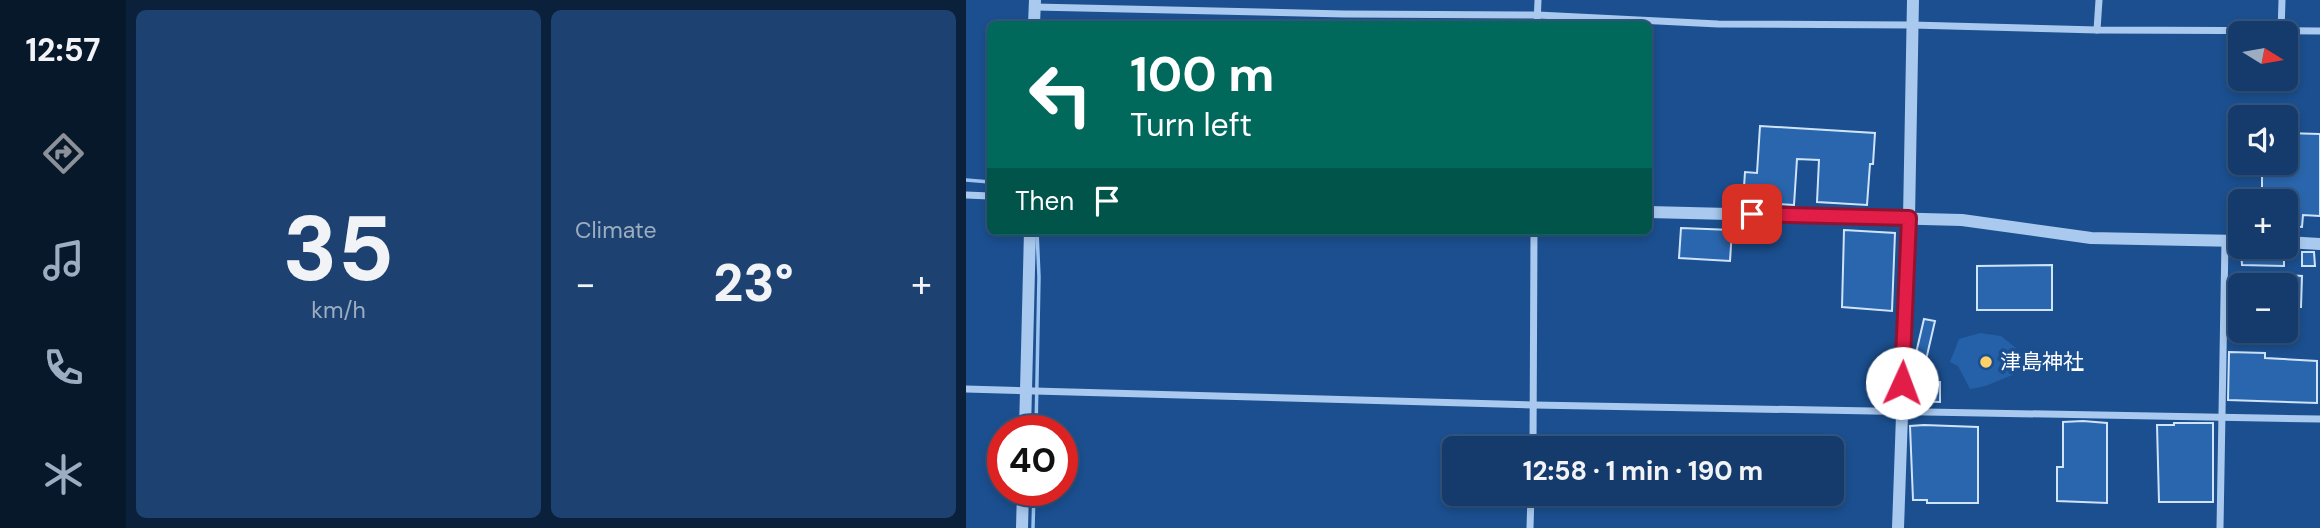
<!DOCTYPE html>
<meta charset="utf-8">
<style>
:root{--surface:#143b6b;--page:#1d4271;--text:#f1f3f6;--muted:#9dadc1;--line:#33557e;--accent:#8c9099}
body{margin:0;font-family:"DM Sans","Noto Sans JP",sans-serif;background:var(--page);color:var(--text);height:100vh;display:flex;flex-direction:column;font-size:26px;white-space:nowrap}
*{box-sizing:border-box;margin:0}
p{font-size:23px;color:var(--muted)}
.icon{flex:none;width:38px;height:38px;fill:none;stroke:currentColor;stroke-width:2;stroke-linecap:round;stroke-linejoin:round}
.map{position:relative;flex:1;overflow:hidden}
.sheet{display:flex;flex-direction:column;gap:10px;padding:10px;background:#0b203b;width:840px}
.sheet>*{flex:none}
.guide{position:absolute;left:21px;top:21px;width:665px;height:214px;border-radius:10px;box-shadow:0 4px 10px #0003,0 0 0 2px var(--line);background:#00695c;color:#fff;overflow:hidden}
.needle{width:46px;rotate:101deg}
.tools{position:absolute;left:1262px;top:21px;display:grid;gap:14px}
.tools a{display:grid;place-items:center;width:70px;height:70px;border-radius:10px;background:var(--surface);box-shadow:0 4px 10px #0003,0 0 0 2px var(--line);font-size:35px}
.speed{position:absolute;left:21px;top:415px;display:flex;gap:14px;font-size:35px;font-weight:700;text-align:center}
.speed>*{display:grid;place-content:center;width:91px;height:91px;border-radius:50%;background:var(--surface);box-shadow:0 4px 10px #0003,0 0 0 2px var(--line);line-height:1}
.speed .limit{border:10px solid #d22;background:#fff;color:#111}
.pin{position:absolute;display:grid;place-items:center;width:60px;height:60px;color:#fff;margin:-30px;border-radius:14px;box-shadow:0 4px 10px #0006}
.me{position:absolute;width:77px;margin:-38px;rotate:2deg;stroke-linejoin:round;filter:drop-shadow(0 0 5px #0008)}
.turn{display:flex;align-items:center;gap:24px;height:147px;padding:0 28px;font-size:32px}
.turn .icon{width:91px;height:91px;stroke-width:2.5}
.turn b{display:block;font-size:49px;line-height:60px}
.then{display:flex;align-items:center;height:66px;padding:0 28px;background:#0003;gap:14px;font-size:26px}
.big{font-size:52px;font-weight:800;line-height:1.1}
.sheet .widget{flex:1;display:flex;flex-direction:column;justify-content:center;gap:10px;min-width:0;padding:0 24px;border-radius:10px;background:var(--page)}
.sheet .dial{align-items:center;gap:0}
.dial b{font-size:91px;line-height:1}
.heat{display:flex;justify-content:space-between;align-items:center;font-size:38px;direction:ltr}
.sheet .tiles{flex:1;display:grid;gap:10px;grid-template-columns:repeat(2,1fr)}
.trip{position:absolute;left:476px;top:436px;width:402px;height:70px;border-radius:10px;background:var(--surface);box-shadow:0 4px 10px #0003,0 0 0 2px var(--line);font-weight:800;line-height:70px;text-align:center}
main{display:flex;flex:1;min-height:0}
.dock{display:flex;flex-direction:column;width:126px;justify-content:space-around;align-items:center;background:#08182b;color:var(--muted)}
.dock .icon{width:49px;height:49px}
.dock .selected{color:var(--accent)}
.dock b{font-size:32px;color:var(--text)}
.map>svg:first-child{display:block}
</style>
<main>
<nav class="dock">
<b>12:57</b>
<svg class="icon selected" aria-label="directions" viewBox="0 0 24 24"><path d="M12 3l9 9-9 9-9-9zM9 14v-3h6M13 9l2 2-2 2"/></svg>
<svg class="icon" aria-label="music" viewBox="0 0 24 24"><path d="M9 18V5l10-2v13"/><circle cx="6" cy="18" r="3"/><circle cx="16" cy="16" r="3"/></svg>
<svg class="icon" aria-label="phone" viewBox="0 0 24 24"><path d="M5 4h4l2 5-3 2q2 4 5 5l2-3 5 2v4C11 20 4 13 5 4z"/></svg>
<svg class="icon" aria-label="climate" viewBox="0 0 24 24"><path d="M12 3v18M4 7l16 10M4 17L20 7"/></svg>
</nav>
<section class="sheet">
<div class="tiles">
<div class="widget dial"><b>35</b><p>km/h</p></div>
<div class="widget"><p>Climate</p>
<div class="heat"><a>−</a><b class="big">23°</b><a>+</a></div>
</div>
</div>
</section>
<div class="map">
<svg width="1354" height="528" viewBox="0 0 1354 528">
<rect width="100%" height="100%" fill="#1b4f8f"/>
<path fill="#2461a8" d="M1014,333L1035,336L1050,348L1047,375C1032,380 1020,388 1004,389L992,366L984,362L993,339Z"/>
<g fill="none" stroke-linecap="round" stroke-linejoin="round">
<g stroke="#9cc4f0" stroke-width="3.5">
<path d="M0,180L24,182"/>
<path d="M70,430L73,277L71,231"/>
<path d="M67,528L68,490"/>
</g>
</g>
<g fill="#2a66ad" stroke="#cfe3fa" stroke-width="2">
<path d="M794,126L909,133L907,164H904L901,205L851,202L853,160L831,159L828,205L777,202L779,172L791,173Z"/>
<path d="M1320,133L1354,134V216L1337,215L1336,227L1320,226V201H1296V163H1320Z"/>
<path d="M715,228L766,230L764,261L713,258Z"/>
<path d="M878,230L929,233L926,311L876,307Z"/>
<path d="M1280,247H1313L1318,250V266L1276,265L1275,249Z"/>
<path d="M1336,252H1348L1349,266H1336Z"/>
<path d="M1086,265V310H1011V266Z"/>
<path d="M1319,275L1336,276L1335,307H1320Z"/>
<path d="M958,319L969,321L959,364V383L974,382V402L945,401L947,366Z"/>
<path d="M1263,352L1299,353V358L1351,361V403L1262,400Z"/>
<path d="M1117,421L1141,423V503L1091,501V467H1097V422Z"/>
<path d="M1208,423H1247V502H1193L1191,425H1208Z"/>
<path d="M958,425L1012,427V503H961V500H947L944,426Z"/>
</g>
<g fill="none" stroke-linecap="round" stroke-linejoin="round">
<g stroke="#a9c9ee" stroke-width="7">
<path d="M69,7L378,14L572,15L752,24L946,25L1131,30L1354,31"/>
<path d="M571,24L572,0"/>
<path d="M1131,30L1133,0"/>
<path d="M1315,32L1316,0"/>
<path d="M0,195L24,196"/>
<path d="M0,389L568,405L1354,419"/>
<path d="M567,448L568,231"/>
<path d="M564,528L565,494"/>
<path d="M1254,528L1259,241"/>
</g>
<g stroke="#a9c9ee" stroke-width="12">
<path d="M68,24L69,0"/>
<path d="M682,212L996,220L1125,238L1274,241"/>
<path d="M1320,242L1354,244"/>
<path d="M59,430L64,231"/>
<path d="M56,528L57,490"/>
<path d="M932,528L943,218L947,0"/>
</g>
</g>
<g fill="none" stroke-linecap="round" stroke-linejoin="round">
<g stroke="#92132f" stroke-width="18">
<path id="route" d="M786,214L943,218L936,383"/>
</g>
<use href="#route" stroke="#e11d48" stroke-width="12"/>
</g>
<circle fill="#ffd166" stroke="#1b4f8f" stroke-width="2.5" cx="1020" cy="362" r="7"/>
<g text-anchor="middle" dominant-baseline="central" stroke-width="7" stroke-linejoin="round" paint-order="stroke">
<g font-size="21" fill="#fff" stroke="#1b4f8f" text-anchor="start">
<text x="1034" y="362">津島神社</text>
</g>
</g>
</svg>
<div class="tools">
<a><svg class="needle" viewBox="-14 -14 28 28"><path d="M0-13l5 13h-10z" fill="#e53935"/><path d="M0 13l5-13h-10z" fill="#9dadc1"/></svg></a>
<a><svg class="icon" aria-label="sound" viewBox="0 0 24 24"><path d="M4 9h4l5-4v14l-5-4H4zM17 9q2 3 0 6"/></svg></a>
<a>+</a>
<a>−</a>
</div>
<div class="speed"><div class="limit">40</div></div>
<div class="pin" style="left:786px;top:214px;background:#d93025"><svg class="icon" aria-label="arrive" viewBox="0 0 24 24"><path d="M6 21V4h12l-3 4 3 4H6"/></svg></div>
<svg class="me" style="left:936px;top:383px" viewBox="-20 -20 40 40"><circle r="19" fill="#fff"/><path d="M0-13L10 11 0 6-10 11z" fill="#e11d48"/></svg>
<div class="trip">12:58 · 1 min · 190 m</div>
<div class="guide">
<div class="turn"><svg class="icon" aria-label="left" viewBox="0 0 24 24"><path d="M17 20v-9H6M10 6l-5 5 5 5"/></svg><div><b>100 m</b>Turn left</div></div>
<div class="then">Then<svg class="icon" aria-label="arrive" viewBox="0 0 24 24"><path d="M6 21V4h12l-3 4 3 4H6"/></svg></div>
</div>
</div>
</main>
